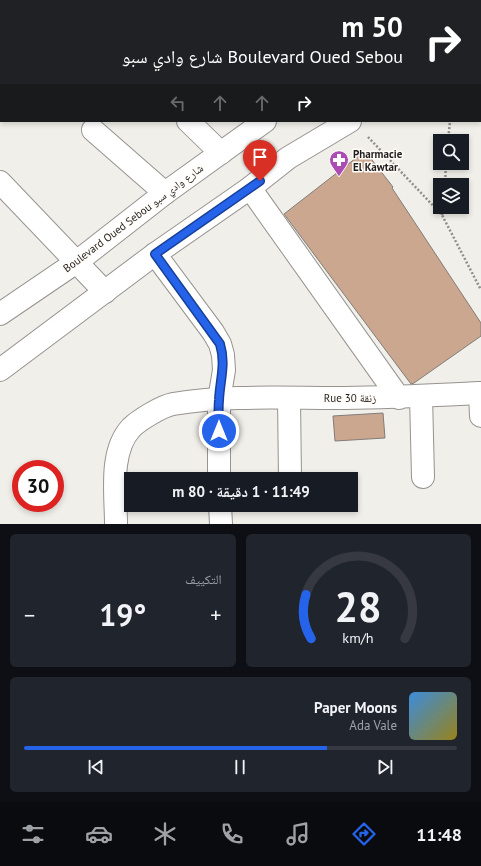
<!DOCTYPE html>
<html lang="ar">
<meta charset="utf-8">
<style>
:root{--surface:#171b24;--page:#20242c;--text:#f1f3f6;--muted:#9ea1a6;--line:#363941;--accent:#2563eb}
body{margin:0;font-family:"PT Sans","Noto Naskh Arabic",sans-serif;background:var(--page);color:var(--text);direction:rtl;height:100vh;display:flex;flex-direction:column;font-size:15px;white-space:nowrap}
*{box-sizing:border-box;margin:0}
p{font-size:13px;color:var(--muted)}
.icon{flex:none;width:22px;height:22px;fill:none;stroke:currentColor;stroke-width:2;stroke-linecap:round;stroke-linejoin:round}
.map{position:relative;height:524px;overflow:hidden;direction:ltr}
.sheet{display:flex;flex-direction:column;gap:10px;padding:10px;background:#0d0f14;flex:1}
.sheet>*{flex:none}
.banner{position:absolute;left:0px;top:0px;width:481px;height:122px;box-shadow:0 2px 6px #0003;direction:rtl;background:#202124;color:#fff;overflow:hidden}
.buttons{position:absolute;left:433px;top:134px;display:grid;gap:8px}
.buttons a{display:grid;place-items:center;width:36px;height:36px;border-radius:0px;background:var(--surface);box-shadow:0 2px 6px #0003;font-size:20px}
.speed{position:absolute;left:12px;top:460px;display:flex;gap:8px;font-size:20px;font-weight:700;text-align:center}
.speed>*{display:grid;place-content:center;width:52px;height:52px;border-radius:50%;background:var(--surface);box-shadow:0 2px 6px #0003;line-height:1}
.speed .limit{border:6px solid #d22;background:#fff;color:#111}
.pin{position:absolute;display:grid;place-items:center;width:34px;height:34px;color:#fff;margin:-41px -17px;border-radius:50% 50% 50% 0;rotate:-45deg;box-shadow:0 0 4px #0007}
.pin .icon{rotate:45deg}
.me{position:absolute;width:44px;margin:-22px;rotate:0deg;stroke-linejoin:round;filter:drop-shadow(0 0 3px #0008)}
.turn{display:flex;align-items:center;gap:14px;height:84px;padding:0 12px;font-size:18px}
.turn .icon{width:52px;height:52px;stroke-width:2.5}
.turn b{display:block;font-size:28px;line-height:34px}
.lanes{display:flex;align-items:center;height:38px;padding:0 12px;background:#0003;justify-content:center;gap:20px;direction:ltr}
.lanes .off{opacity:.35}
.big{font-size:30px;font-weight:700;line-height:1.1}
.sheet .card{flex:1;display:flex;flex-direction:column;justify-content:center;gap:6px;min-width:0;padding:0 14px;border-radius:6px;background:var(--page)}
.sheet .dial{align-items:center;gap:0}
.dial svg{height:104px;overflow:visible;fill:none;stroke:var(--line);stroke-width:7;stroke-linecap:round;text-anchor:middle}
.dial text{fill:var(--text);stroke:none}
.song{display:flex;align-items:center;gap:12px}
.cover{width:48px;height:48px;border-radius:6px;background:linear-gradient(135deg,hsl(210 70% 55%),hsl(50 70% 35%))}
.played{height:4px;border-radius:2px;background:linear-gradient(90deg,var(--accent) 70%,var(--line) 70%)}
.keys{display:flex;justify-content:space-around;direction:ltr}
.heat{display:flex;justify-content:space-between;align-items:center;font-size:22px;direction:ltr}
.sheet .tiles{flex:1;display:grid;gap:10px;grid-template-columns:1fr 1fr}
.card:last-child{grid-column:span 2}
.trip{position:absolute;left:124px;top:472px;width:234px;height:40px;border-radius:0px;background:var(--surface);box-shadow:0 2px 6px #0003;font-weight:700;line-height:40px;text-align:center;direction:rtl}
.menu{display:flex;height:64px;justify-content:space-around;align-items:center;background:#090b0e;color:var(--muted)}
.menu .icon{width:28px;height:28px}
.menu .on{color:var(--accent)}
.menu b{font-size:18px;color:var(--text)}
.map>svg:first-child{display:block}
</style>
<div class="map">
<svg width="481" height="524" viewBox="0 0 481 524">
<rect width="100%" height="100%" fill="#f1efea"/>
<g fill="#cba78f" stroke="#817d7a">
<path d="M365,151L393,187L392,188L481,323V336L414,383L411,384L284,214Z"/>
<path d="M383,413L385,438L335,441L333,416Z"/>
</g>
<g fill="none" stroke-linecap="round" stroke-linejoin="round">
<g stroke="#969390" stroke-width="24">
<g id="minor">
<path d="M273,0L274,1"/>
<path d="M376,0V1"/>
<path d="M34,1L35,0"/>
<path d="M78,1L79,0"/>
<path d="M228,1L229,0"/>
<path d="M480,38H481"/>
<path d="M480,86H481"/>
<path d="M188,121L221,153"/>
<path d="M93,130L165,193"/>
<path d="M0,182L105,292"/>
<path d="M250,188L399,398"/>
<path d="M155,254L213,332L220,344L223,355L224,370L219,400V479"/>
<path d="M0,314L78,261L165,193L265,121"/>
<path d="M0,370L155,254L250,188L288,158L350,121"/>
<path d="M480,393L481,416"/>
<path d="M421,396L423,477"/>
<path d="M289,398L290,479"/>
<path d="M220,505L221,524"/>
<path d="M116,524C116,494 109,452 131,428C139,420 162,406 173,404C226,395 282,398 336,398C384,398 432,395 481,393"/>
</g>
</g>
<g stroke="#908e8b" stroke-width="2.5" stroke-dasharray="2 2" stroke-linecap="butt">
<path d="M368,137L442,215L481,290"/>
<path d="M448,141L450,121"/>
<path d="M445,185L446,163"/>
<path d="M442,215L443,207"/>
</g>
<use href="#minor" stroke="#fff" stroke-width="22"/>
</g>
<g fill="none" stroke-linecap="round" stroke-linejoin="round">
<g stroke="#184099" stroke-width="10">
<path id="route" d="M219,431C219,421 218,410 219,400C220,380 226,364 220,344L155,254L260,181"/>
</g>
<use href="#route" stroke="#2563eb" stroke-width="7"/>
</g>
<defs>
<g id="pharmacy-pin" transform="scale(1)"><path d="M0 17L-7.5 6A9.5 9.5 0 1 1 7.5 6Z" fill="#ab4cb5" stroke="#fffcf8"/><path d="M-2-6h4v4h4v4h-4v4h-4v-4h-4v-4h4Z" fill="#fff"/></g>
</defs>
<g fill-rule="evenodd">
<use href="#pharmacy-pin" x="339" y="160"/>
</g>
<g text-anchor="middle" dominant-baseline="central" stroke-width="3" stroke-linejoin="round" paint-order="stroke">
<g font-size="11" font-weight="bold" fill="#1f1e1d" stroke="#fffcf8" text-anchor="start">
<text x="353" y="154">Pharmacie<tspan x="353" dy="13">El Kawtar</tspan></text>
</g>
<g font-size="11" fill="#1f1e1d" stroke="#fffcf8">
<text transform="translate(133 218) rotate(-37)">Boulevard Oued Sebou شارع وادي سبو</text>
<text x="350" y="398">Rue 30 زنقة</text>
</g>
</g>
</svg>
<div class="buttons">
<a><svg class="icon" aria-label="search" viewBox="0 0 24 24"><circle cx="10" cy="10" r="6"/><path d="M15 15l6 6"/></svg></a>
<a><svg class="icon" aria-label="layers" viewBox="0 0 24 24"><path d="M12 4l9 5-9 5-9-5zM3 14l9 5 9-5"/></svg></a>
</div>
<div class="speed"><div class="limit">30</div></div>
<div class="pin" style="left:260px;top:181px;background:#d93025"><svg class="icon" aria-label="arrive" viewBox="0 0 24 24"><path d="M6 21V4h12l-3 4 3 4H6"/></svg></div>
<svg class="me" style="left:219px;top:431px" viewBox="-20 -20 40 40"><circle r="17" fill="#2563eb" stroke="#fff" stroke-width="3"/><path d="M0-11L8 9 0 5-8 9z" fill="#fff"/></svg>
<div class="trip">11:49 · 1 دقيقة · 80 m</div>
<div class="banner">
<div class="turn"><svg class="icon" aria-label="right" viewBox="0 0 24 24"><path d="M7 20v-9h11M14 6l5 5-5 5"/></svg><div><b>50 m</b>Boulevard Oued Sebou شارع وادي سبو</div></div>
<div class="lanes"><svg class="icon off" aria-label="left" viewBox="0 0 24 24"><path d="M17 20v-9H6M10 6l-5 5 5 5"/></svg><svg class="icon off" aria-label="ahead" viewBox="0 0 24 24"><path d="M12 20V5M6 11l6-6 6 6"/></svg><svg class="icon off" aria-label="ahead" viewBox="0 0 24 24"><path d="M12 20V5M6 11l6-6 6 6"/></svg><svg class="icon" aria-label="right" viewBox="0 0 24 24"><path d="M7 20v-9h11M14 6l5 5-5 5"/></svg></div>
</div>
</div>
<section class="sheet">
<div class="tiles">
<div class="card dial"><svg viewBox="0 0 100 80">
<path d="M14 69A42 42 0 1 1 86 69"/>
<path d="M14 69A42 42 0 0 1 10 35" stroke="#2563eb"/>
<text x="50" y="56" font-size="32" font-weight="700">28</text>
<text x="50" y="72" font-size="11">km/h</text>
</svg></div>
<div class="card"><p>التكييف</p>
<div class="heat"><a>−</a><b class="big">19°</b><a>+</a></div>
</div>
<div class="card">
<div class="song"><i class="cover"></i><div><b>Paper Moons</b><p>Ada Vale</p></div></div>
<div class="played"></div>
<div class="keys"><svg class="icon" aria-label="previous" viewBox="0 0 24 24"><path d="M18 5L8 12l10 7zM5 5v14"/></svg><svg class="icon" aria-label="pause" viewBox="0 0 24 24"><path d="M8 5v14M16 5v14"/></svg><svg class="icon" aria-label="next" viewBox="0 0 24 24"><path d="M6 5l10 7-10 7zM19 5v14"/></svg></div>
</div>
</div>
</section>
<nav class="menu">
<b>11:48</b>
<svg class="icon on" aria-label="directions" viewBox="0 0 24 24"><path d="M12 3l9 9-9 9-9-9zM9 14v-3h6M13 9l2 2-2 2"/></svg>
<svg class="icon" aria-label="music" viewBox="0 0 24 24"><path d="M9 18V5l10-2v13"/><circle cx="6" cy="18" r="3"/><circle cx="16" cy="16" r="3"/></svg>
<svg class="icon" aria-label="phone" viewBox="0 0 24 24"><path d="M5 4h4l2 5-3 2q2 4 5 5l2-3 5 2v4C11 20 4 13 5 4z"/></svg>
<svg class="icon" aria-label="climate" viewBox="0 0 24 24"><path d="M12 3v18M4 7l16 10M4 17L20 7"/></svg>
<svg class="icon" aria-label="car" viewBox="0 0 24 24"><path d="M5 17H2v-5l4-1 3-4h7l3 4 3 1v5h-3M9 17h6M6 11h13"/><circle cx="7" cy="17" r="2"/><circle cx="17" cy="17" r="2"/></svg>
<svg class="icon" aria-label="filters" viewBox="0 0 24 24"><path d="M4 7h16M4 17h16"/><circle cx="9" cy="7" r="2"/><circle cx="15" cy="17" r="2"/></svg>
</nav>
